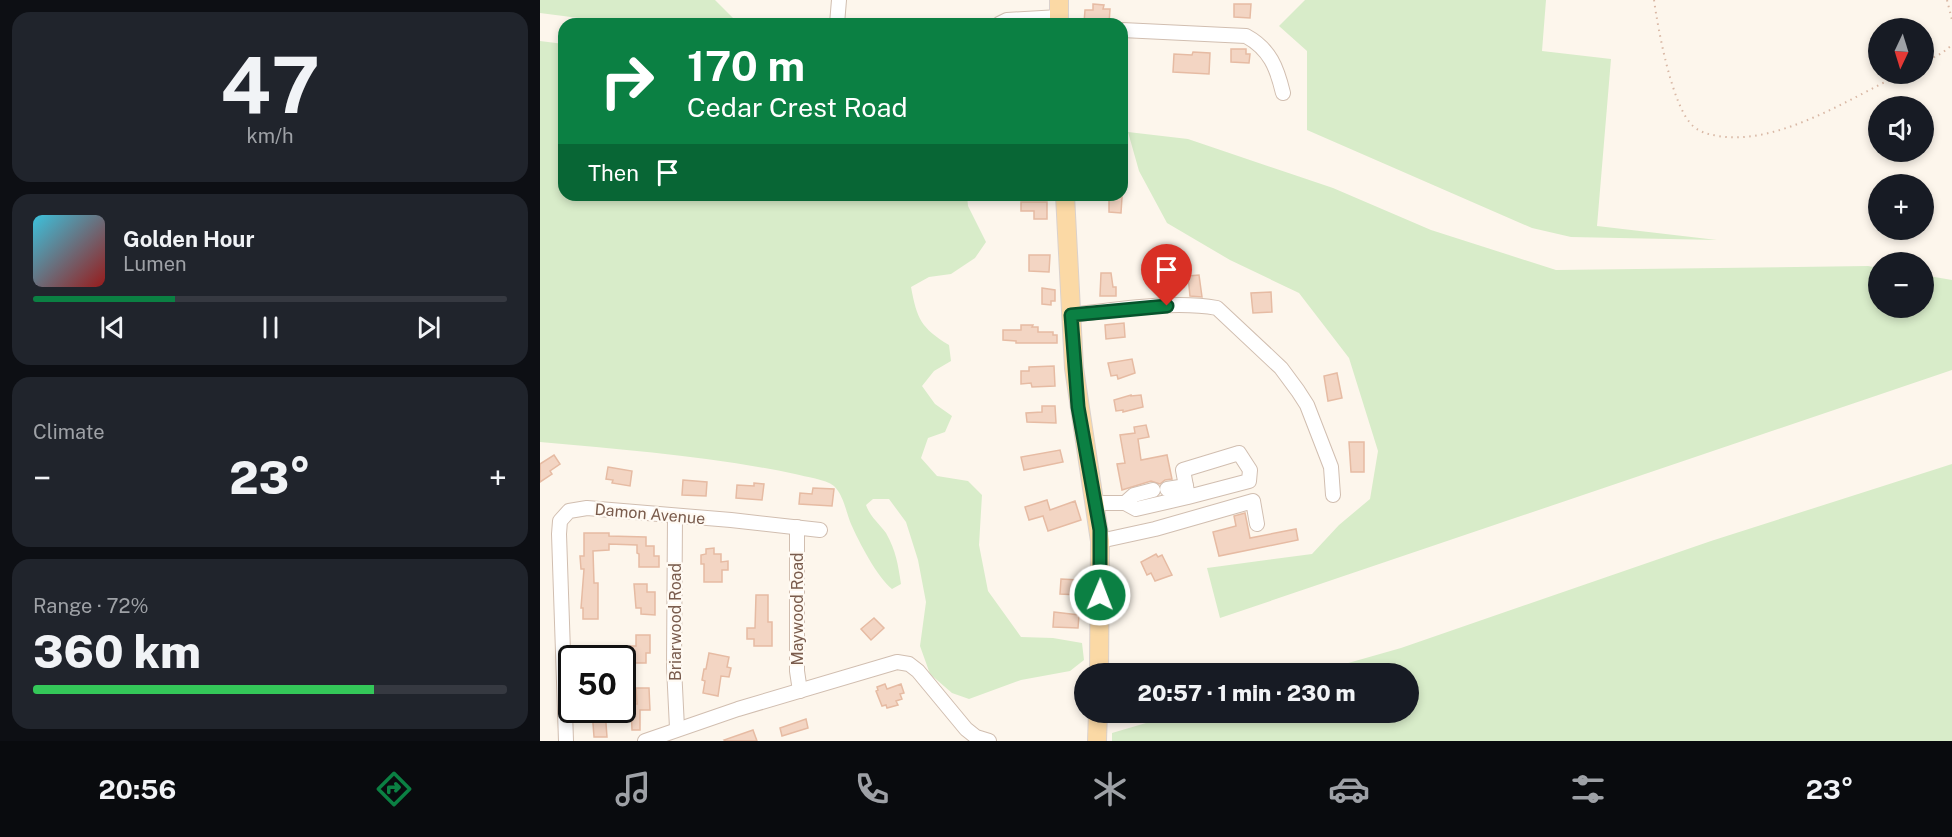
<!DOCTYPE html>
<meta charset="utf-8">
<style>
:root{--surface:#171b24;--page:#20242c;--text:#f1f3f6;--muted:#9ea1a6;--line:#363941;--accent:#0b8043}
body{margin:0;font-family:"Public Sans",sans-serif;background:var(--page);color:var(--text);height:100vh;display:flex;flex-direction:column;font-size:22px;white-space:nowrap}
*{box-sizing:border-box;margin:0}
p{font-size:20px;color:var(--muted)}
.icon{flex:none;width:33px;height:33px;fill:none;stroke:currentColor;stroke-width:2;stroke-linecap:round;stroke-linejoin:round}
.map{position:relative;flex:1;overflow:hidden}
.drawer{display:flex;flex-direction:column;gap:12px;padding:12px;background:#0d0f14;width:540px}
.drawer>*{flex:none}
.guide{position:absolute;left:18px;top:18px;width:570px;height:183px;border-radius:18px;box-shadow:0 3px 9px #0003;background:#0b8043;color:#fff;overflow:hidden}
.needle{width:39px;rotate:184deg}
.tools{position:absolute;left:1328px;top:18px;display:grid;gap:12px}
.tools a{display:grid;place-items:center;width:66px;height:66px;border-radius:50%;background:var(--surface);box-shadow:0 3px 9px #0003;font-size:30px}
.speed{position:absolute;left:18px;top:645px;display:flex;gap:12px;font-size:30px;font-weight:700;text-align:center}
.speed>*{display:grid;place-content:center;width:78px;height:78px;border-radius:50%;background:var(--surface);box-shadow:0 3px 9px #0003;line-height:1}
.speed .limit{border:3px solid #111;border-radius:9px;background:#fff;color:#111}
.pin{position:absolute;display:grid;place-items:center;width:51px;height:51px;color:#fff;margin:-62px -26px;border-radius:50% 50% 50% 0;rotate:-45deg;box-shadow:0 0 6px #0007}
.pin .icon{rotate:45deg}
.me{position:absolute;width:66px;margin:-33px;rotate:1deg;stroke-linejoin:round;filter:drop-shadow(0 0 4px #0008)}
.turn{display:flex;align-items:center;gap:21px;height:126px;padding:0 30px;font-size:27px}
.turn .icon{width:78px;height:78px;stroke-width:2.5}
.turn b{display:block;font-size:42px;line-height:51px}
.then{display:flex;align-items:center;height:57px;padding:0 30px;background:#0003;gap:12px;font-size:22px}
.big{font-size:45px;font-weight:800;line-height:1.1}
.drawer .card{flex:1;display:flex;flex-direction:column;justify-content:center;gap:9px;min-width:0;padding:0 21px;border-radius:18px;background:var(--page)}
.drawer .dial{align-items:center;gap:0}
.dial b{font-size:78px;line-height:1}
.song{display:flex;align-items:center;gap:18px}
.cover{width:72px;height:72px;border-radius:9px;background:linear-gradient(135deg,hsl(190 70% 55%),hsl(0 70% 35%))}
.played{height:6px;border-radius:3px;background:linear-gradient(90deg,var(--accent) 30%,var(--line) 30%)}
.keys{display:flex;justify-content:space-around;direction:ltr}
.heat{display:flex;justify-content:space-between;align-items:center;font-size:33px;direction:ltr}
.charge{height:9px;border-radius:4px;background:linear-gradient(90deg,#34c759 72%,var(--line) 0)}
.trip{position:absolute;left:534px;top:663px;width:345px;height:60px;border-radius:30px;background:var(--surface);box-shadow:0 3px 9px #0003;font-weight:800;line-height:60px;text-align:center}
.dock{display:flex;height:96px;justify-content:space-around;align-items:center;background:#090b0e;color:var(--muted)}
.dock .icon{width:42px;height:42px}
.dock .active{color:var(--accent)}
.dock b{font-size:27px;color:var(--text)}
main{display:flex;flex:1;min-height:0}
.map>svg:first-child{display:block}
</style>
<main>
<section class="drawer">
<div class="card dial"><b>47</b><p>km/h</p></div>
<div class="card">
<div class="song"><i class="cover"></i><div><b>Golden Hour</b><p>Lumen</p></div></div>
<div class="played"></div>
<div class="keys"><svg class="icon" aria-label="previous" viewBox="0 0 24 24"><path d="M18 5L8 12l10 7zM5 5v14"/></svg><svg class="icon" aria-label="pause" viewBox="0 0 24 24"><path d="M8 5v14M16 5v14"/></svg><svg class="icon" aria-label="next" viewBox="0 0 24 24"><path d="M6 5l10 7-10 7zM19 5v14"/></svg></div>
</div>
<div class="card"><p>Climate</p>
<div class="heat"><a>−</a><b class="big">23°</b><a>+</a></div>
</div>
<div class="card"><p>Range · 72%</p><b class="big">360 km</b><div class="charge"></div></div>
</section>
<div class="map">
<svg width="1412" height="741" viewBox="0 0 1412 741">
<rect width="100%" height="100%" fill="#fdf6ec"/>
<g fill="#d8ecc9">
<path d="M0,0H175L199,24H85L0,13Z"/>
<path d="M765,0H1006L1002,51L1071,59L1057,226L1177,240L1031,237L992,228L767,130V51L739,26Z"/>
<path d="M0,41L24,44V195H427L428,206L446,242L435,258L411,274L389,277L371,287C377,319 381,328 409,345L411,361L394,371L382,386L395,404L412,416L405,432L388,438L381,458L397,476L428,481L442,495L439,545L448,591L481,637L513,638L542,643L544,660L530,671L481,680L429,699L412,693L390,674L380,646L386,602L378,560L366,522L349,499H333L326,505C330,517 339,523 346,533C356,551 358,564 361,584L352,589C337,577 319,542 311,524C306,512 304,496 294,486C285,479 266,477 255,474C171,456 85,450 0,442Z"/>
<path d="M588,132L648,139L793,188L891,230L1016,270L1328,266L1338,268V308H1383V275L1412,280V370L680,618L667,568L772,554L799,525L830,499L838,451L809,358L759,293L690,260L627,223L599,171Z"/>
<path d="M1412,464V741H572V733L640,713L868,712V674L773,673L861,648L1171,541Z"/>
</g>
<g fill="#f3d5c3" stroke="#e6bba3" stroke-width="1.5">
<path d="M553,4L564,5L563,9H570L569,24L544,23L545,10H553Z"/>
<path d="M694,4H711L710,18L694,17Z"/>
<path d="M691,49H706V54H710L709,63L691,62Z"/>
<path d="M653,52L670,53L669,74L633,72L634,54L652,55Z"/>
<path d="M569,195L582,197L581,213L569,212Z"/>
<path d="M481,202H507V219H494V211H481Z"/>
<path d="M489,255H510L509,272L489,271Z"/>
<path d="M561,273H571L573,287H576V296H560Z"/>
<path d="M659,275L662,297L650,296L648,276Z"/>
<path d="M502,288L515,290V301H511V305L502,304Z"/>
<path d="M731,292L732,312L713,313L711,293Z"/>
<path d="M584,323L585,337L566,339L565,325Z"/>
<path d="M481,325H493L492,327H498V332H513V335H517V343H476V341L463,340V330H481Z"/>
<path d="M592,359L595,373L578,379L577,375L571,376L568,363Z"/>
<path d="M514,366L515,386L492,387L491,383L481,384V371H489V367Z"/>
<path d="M797,373L802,398L788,401L784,376Z"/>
<path d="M591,395V396L601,395L603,407L583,412V410L576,411L574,400Z"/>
<path d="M502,406H515L516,423L487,422L486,413L502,412Z"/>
<path d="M606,425L609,437L598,439L601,460L627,455L632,479L625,480L620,484L611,481L582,490L577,464L585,463L580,435L595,433L594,427Z"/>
<path d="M809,442H824V472H811Z"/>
<path d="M520,450L523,462L484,470L481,457Z"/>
<path d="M14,455L20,464L10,471L12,474L0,482V464Z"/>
<path d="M68,467L92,471L90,486L72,483L73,480L66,479Z"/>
<path d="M143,480L167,482L166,496L142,495Z"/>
<path d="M214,483L224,484L222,500L196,498L197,485L214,486Z"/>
<path d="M273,488L294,489L292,506L259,504L260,493L272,494Z"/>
<path d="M507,500L510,510L535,501L541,520L508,531L503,516L489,520L485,507Z"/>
<path d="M705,513L710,538L756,529L758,540L679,556L673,532L696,526L694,516Z"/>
<path d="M44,533H69V536L106,537V546H114V556H119V567H99V554L97,553V545L69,544V550L53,551L54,583H58V619H43V608H41L44,569H41L40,556H44Z"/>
<path d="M174,548V554H181V562L188,561V570H182V582H164V564H161V555L166,554V549Z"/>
<path d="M616,554L618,557L622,555L632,575L615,581L611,573L607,575L601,562Z"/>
<path d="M521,579L539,580V595L520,594Z"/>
<path d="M94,584H107V592H115V615L101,614V608H96Z"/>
<path d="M216,595H228V622H232V646H214V639H207V628H215Z"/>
<path d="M514,612L539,615L538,628L513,627Z"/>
<path d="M334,618L344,628L331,640L321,629Z"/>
<path d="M96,635H110V653H106V663H90V646H96Z"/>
<path d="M169,653L189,657L187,667L191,668L189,677L181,676L178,696L163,693L165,681L162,680L164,669H166Z"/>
<path d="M345,684L347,689L361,684L364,693L360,694L362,699L356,701L358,705L347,708L346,705L342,706L336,691L338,690L337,687Z"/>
<path d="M96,688H109L110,710H100V730H92L91,704H97Z"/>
<path d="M52,710H65L67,737H54Z"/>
<path d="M266,719L268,728L242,736L240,728Z"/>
<path d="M213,730L217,741H185L184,740Z"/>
</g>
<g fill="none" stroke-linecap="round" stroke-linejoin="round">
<g stroke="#d1beb0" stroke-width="16">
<g id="minor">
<path d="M297,24L299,0"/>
<path d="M459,24L467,20L519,17"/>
<path d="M582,30L706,36C730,49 737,68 743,93"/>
<path d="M531,315C574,310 634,300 677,308L741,368L758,391L767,405L791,467L793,495"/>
<path d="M627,489L646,486"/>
<path d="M556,503H585L596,509L648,497L643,470L699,453L710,470L709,481L648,497"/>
<path d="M585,503L594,495L613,490"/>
<path d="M135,516L134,667L137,728"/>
<path d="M257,527V671L260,691"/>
<path d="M560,541L615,529L713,501L717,524"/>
<path d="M26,741L19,534L20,521L29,511L47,508L191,520L280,530"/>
<path d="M105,741L198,709L357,662L369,664L378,671L426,729L436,737L449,741"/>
</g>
</g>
<g stroke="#dad1cd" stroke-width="20">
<g id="major">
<path d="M519,0V24"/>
<path d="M525,195L534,368L560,541L559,674"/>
<path d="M557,741L558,712"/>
</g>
</g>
<g stroke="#d9b8a5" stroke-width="2" stroke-dasharray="1.5 4.5" stroke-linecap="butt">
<path d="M1114,0C1118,29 1132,107 1153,126C1161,133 1168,134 1178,136C1237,146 1309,99 1361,74"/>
<path d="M1407,0L1412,20"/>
<path d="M1383,63L1402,53L1412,45"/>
</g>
<use href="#minor" stroke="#fff" stroke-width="14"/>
<use href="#major" stroke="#fbd9a5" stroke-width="18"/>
</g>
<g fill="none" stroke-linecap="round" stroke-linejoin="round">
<g stroke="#07532c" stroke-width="15">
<path id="route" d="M560,595V530L538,407L531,315L627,306"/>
</g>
<use href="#route" stroke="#0b8043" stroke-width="10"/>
</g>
<g text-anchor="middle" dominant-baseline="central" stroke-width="4.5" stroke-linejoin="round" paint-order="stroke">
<g font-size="16" fill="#7a5c4d" stroke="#fffaf3">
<text transform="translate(110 514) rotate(5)">Damon Avenue</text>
<text transform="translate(257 609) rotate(-90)">Maywood Road</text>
<text transform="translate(135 622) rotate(-90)">Briarwood Road</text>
</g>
</g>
</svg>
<div class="tools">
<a><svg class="needle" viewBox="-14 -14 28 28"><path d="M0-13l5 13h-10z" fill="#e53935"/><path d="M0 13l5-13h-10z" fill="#9ea1a6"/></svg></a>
<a><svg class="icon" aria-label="sound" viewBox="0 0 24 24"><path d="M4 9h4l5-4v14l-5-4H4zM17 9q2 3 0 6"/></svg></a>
<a>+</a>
<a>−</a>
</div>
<div class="speed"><div class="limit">50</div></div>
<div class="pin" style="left:627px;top:306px;background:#d93025"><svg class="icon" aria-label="arrive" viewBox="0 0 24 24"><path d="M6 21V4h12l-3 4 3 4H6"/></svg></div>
<svg class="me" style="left:560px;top:595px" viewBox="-20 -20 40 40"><circle r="17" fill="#0b8043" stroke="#fff" stroke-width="3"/><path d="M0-11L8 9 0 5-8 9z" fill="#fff"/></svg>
<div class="trip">20:57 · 1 min · 230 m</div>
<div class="guide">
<div class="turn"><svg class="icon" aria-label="right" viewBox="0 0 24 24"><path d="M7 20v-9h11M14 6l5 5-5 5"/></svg><div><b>170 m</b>Cedar Crest Road</div></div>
<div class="then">Then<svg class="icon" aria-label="arrive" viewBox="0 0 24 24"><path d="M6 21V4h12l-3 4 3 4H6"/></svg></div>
</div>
</div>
</main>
<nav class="dock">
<b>20:56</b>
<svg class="icon active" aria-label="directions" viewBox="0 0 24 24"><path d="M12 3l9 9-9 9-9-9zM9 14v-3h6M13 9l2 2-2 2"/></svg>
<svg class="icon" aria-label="music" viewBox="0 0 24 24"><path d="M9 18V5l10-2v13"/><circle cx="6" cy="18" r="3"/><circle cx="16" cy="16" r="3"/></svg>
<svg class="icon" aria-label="phone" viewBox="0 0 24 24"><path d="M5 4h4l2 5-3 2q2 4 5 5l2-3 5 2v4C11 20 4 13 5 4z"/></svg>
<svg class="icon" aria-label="climate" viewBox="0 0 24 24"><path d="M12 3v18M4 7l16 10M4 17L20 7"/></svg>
<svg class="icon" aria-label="car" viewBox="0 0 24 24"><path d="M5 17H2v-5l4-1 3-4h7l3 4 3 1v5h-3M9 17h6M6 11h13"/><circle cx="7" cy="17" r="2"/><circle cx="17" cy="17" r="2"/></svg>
<svg class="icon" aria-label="filters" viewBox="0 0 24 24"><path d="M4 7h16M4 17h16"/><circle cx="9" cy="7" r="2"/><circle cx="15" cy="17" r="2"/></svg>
<b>23°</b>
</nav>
